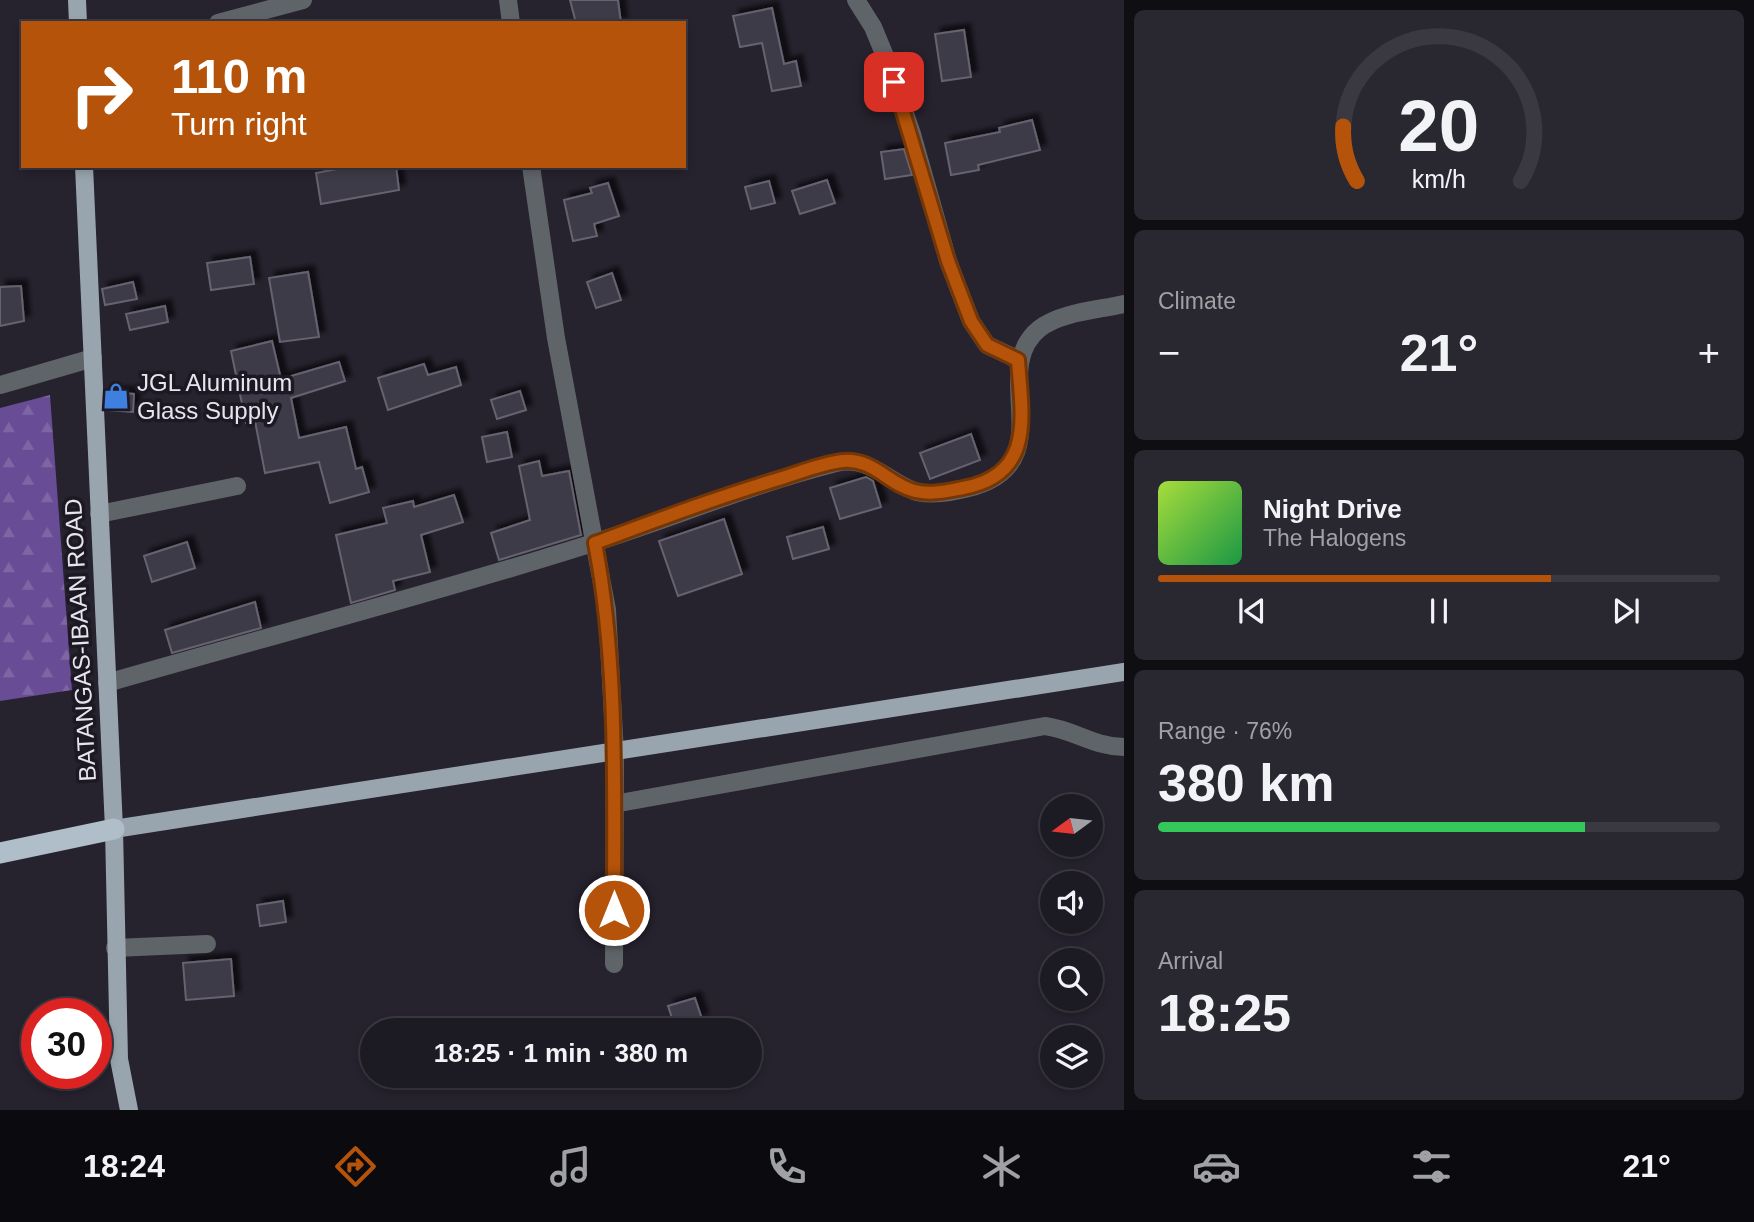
<!DOCTYPE html>
<meta charset="utf-8">
<style>
:root{--surface:#1c1a22;--page:#29272f;--text:#f1f3f6;--muted:#a0a1a5;--line:#3a3840;--accent:#b45309}
body{margin:0;font-family:Arial,sans-serif;background:var(--page);color:var(--text);height:100vh;display:flex;flex-direction:column;font-size:26px;white-space:nowrap}
*{box-sizing:border-box;margin:0}
p{font-size:23px;color:var(--muted)}
.icon{flex:none;width:38px;height:38px;fill:none;stroke:currentColor;stroke-width:2;stroke-linecap:round;stroke-linejoin:round}
.map{position:relative;flex:1;overflow:hidden}
.drawer{display:flex;flex-direction:column;gap:10px;padding:10px;background:#0f0e13;width:630px}
.drawer>*{flex:none}
.hud{position:absolute;left:21px;top:21px;width:665px;height:147px;border-radius:0px;box-shadow:0 4px 10px #0003,0 0 0 2px var(--line);background:#b45309;color:#fff;overflow:hidden}
.needle{width:46px;rotate:255deg}
.fabs{position:absolute;left:1040px;top:794px;display:grid;gap:14px}
.fabs a{display:grid;place-items:center;width:63px;height:63px;border-radius:50%;background:var(--surface);box-shadow:0 4px 10px #0003,0 0 0 2px var(--line);font-size:35px}
.speed{position:absolute;left:21px;top:998px;display:flex;gap:14px;font-size:35px;font-weight:700;text-align:center}
.speed>*{display:grid;place-content:center;width:91px;height:91px;border-radius:50%;background:var(--surface);box-shadow:0 4px 10px #0003,0 0 0 2px var(--line);line-height:1}
.speed .limit{border:10px solid #d22;background:#fff;color:#111}
.pin{position:absolute;display:grid;place-items:center;width:60px;height:60px;color:#fff;margin:-30px;border-radius:14px;box-shadow:0 4px 10px #0006}
.me{position:absolute;width:77px;margin:-38px;rotate:0deg;stroke-linejoin:round;filter:drop-shadow(0 0 5px #0008)}
.turn{display:flex;align-items:center;gap:24px;height:147px;padding:0 35px;font-size:32px}
.turn .icon{width:91px;height:91px;stroke-width:2.5}
.turn b{display:block;font-size:49px;line-height:60px}
.big{font-size:52px;font-weight:800;line-height:1.1}
.drawer .widget{flex:1;display:flex;flex-direction:column;justify-content:center;gap:10px;min-width:0;padding:0 24px;border-radius:10px;background:var(--page)}
.drawer .dial{align-items:center;gap:0}
.dial svg{height:182px;overflow:visible;fill:none;stroke:var(--line);stroke-width:7;stroke-linecap:round;text-anchor:middle}
.dial text{fill:var(--text);stroke:none}
.song{display:flex;align-items:center;gap:21px}
.cover{width:84px;height:84px;border-radius:10px;background:linear-gradient(135deg,hsl(80 70% 55%),hsl(140 70% 35%))}
.played{height:7px;border-radius:4px;background:linear-gradient(90deg,var(--accent) 70%,var(--line) 70%)}
.keys{display:flex;justify-content:space-around;direction:ltr}
.heat{display:flex;justify-content:space-between;align-items:center;font-size:38px;direction:ltr}
.charge{height:10px;border-radius:5px;background:linear-gradient(90deg,#34c759 76%,var(--line) 0)}
.trip{position:absolute;left:360px;top:1018px;width:402px;height:70px;border-radius:35px;background:var(--surface);box-shadow:0 4px 10px #0003,0 0 0 2px var(--line);font-weight:800;line-height:70px;text-align:center}
.tab-bar{display:flex;height:112px;justify-content:space-around;align-items:center;background:#0b0a0e;color:var(--muted)}
.tab-bar .icon{width:49px;height:49px}
.tab-bar .active{color:var(--accent)}
.tab-bar b{font-size:32px;color:var(--text)}
main{display:flex;flex:1;min-height:0}
.map>svg:first-child{display:block}
</style>
<main>
<div class="map">
<svg width="1124" height="1110" viewBox="0 0 1124 1110">
<defs>
<pattern id="forest-firs" width="22" height="20" patternUnits="userSpaceOnUse" patternTransform="scale(1.75)"><rect width="22" height="20" fill="#684c95"/><path d="M5 1l3.5 6h-7zM16 11l3.5 6h-7z" fill="#7e66a4"/></pattern>
<filter id="shadow"><feDropShadow dx="6" dy="-6" stdDeviation="2" flood-color="#0009"/></filter>
</defs>
<rect width="100%" height="100%" fill="#26222e"/>
<path fill="url(#forest-firs)" d="M50,395L72,690L0,701V408Z"/>
<g fill="#3e3a47" stroke="#666270" stroke-width="2" filter="url(#shadow)">
<path d="M570,0H618L621,23H576Z"/>
<path d="M772,8L784,64L796,61L801,86L772,91L762,43L740,47L733,16Z"/>
<path d="M964,30L971,77L942,81L935,34Z"/>
<path d="M1032,120L1040,150L978,165L979,170L951,175L945,143L1000,132L999,128Z"/>
<path d="M904,149L912,175L885,179L881,152Z"/>
<path d="M353,166H396L399,190L321,204L316,173Z"/>
<path d="M827,180L835,203L800,214L792,191Z"/>
<path d="M769,181L775,203L751,209L745,187Z"/>
<path d="M608,183L619,216L594,224L597,236L573,241L564,200L592,193L590,188Z"/>
<path d="M250,257L254,284L211,290L207,263Z"/>
<path d="M308,272L319,337L280,342L269,278Z"/>
<path d="M612,273L621,300L596,308L587,282Z"/>
<path d="M133,282L137,299L105,305L102,289Z"/>
<path d="M21,286L24,321L0,326V287Z"/>
<path d="M165,306L168,322L130,330L126,314Z"/>
<path d="M272,341L281,379L339,362L345,381L291,398L299,438L346,427L356,469L362,467L369,492L330,503L319,462L265,473L255,421L246,423L231,351Z"/>
<path d="M424,364L428,375L456,367L461,385L388,410L378,378Z"/>
<path d="M520,391L526,410L497,419L491,400Z"/>
<path d="M108,392L134,394L133,412L107,410Z"/>
<path d="M507,432L512,457L487,462L482,437Z"/>
<path d="M971,434L980,460L930,479L920,453Z"/>
<path d="M539,461L542,476L569,471L581,535L499,560L491,533L530,520L519,466Z"/>
<path d="M866,477L873,481L881,507L840,519L830,488Z"/>
<path d="M454,495L463,522L421,535L430,572L393,581L395,590L351,603L336,535L387,523L383,508L413,501L414,507Z"/>
<path d="M724,519L742,574L678,596L659,541Z"/>
<path d="M823,527L829,549L793,559L787,537Z"/>
<path d="M187,542L195,568L152,582L144,556Z"/>
<path d="M255,602L261,628L172,653L165,630Z"/>
<path d="M283,901L286,922L260,926L257,905Z"/>
<path d="M231,959L234,996L186,1000L183,963Z"/>
<path d="M695,998L702,1019L675,1027L668,1006Z"/>
</g>
<g fill="none" stroke-linecap="round" stroke-linejoin="round">
<g stroke="#5f6469" stroke-width="18">
<path d="M508,0L511,23"/>
<path d="M856,0L873,27L885,56L912,134L948,261L971,321L987,345L1019,360"/>
<path d="M218,23L303,0"/>
<path d="M531,166L556,338L607,610L615,752L614,964"/>
<path d="M0,385L93,358"/>
<path d="M99,514L237,486"/>
<path d="M107,683C269,636 433,594 593,543C675,517 753,484 836,463C867,455 885,479 912,490C929,498 958,491 976,486C1061,459 988,370 1039,329C1060,312 1099,310 1124,304"/>
<path d="M614,804L1045,726C1075,730 1091,746 1124,747"/>
<path d="M115,948L207,944"/>
</g>
<g stroke="#99a5ae" stroke-width="18">
<path d="M77,0L78,23"/>
<path d="M84,166L114,829L119,1059L129,1110"/>
<path d="M114,829L1124,672"/>
</g>
<path stroke="#b0beca" stroke-width="21" d="M0,853L114,829"/>
</g>
<g fill="none" stroke-linecap="round" stroke-linejoin="round">
<g stroke="#753606" stroke-width="18">
<path id="route" d="M614,910C614,787 618,664 595,543C657,520 718,497 782,478C801,472 823,463 843,461C873,458 889,485 915,491C931,495 947,491 963,488C1035,475 1022,416 1018,360L987,345L971,321L948,261L894,82"/>
</g>
<use href="#route" stroke="#b45309" stroke-width="12"/>
</g>
<defs>
<g id="shop-bare" transform="scale(2.1)"><path d="M-5-2.5h2.3a2.7 3.5 0 0 1 5.4 0H5L5.5 6h-11ZM-1.5-2.5h3a1.5 2.3 0 0 0-3 0Z" fill="#3f7fe0" stroke="#1d1924" stroke-width="2.5" paint-order="stroke"/></g>
</defs>
<g fill-rule="evenodd">
<use href="#shop-bare" x="116" y="396"/>
</g>
<g text-anchor="middle" dominant-baseline="central" stroke-width="7" stroke-linejoin="round" paint-order="stroke">
<g font-size="24" fill="#e6e4ec" stroke="#1d1924" text-anchor="start">
<text x="137" y="382">JGL Aluminum<tspan x="137" dy="28">Glass Supply</tspan></text>
</g>
<g font-size="24" fill="#e6e4ec" stroke="#1d1924">
<text transform="translate(80 640) rotate(-93)">BATANGAS-IBAAN ROAD</text>
</g>
</g>
</svg>
<div class="fabs">
<a><svg class="needle" viewBox="-14 -14 28 28"><path d="M0-13l5 13h-10z" fill="#e53935"/><path d="M0 13l5-13h-10z" fill="#a0a1a5"/></svg></a>
<a><svg class="icon" aria-label="sound" viewBox="0 0 24 24"><path d="M4 9h4l5-4v14l-5-4H4zM17 9q2 3 0 6"/></svg></a>
<a><svg class="icon" aria-label="search" viewBox="0 0 24 24"><circle cx="10" cy="10" r="6"/><path d="M15 15l6 6"/></svg></a>
<a><svg class="icon" aria-label="layers" viewBox="0 0 24 24"><path d="M12 4l9 5-9 5-9-5zM3 14l9 5 9-5"/></svg></a>
</div>
<div class="speed"><div class="limit">30</div></div>
<div class="pin" style="left:894px;top:82px;background:#d93025"><svg class="icon" aria-label="arrive" viewBox="0 0 24 24"><path d="M6 21V4h12l-3 4 3 4H6"/></svg></div>
<svg class="me" style="left:614px;top:910px" viewBox="-20 -20 40 40"><circle r="17" fill="#b45309" stroke="#fff" stroke-width="3"/><path d="M0-11L8 9 0 5-8 9z" fill="#fff"/></svg>
<div class="trip">18:25 · 1 min · 380 m</div>
<div class="hud">
<div class="turn"><svg class="icon" aria-label="right" viewBox="0 0 24 24"><path d="M7 20v-9h11M14 6l5 5-5 5"/></svg><div><b>110 m</b>Turn right</div></div>
</div>
</div>
<section class="drawer">
<div class="widget dial"><svg viewBox="0 0 100 80">
<path d="M14 69A42 42 0 1 1 86 69"/>
<path d="M14 69A42 42 0 0 1 8 45" stroke="#b45309"/>
<text x="50" y="56" font-size="32" font-weight="700">20</text>
<text x="50" y="72" font-size="11">km/h</text>
</svg></div>
<div class="widget"><p>Climate</p>
<div class="heat"><a>−</a><b class="big">21°</b><a>+</a></div>
</div>
<div class="widget">
<div class="song"><i class="cover"></i><div><b>Night Drive</b><p>The Halogens</p></div></div>
<div class="played"></div>
<div class="keys"><svg class="icon" aria-label="previous" viewBox="0 0 24 24"><path d="M18 5L8 12l10 7zM5 5v14"/></svg><svg class="icon" aria-label="pause" viewBox="0 0 24 24"><path d="M8 5v14M16 5v14"/></svg><svg class="icon" aria-label="next" viewBox="0 0 24 24"><path d="M6 5l10 7-10 7zM19 5v14"/></svg></div>
</div>
<div class="widget"><p>Range · 76%</p><b class="big">380 km</b><div class="charge"></div></div>
<div class="widget"><p>Arrival</p><b class="big">18:25</b></div>
</section>
</main>
<nav class="tab-bar">
<b>18:24</b>
<svg class="icon active" aria-label="directions" viewBox="0 0 24 24"><path d="M12 3l9 9-9 9-9-9zM9 14v-3h6M13 9l2 2-2 2"/></svg>
<svg class="icon" aria-label="music" viewBox="0 0 24 24"><path d="M9 18V5l10-2v13"/><circle cx="6" cy="18" r="3"/><circle cx="16" cy="16" r="3"/></svg>
<svg class="icon" aria-label="phone" viewBox="0 0 24 24"><path d="M5 4h4l2 5-3 2q2 4 5 5l2-3 5 2v4C11 20 4 13 5 4z"/></svg>
<svg class="icon" aria-label="climate" viewBox="0 0 24 24"><path d="M12 3v18M4 7l16 10M4 17L20 7"/></svg>
<svg class="icon" aria-label="car" viewBox="0 0 24 24"><path d="M5 17H2v-5l4-1 3-4h7l3 4 3 1v5h-3M9 17h6M6 11h13"/><circle cx="7" cy="17" r="2"/><circle cx="17" cy="17" r="2"/></svg>
<svg class="icon" aria-label="filters" viewBox="0 0 24 24"><path d="M4 7h16M4 17h16"/><circle cx="9" cy="7" r="2"/><circle cx="15" cy="17" r="2"/></svg>
<b>21°</b>
</nav>
